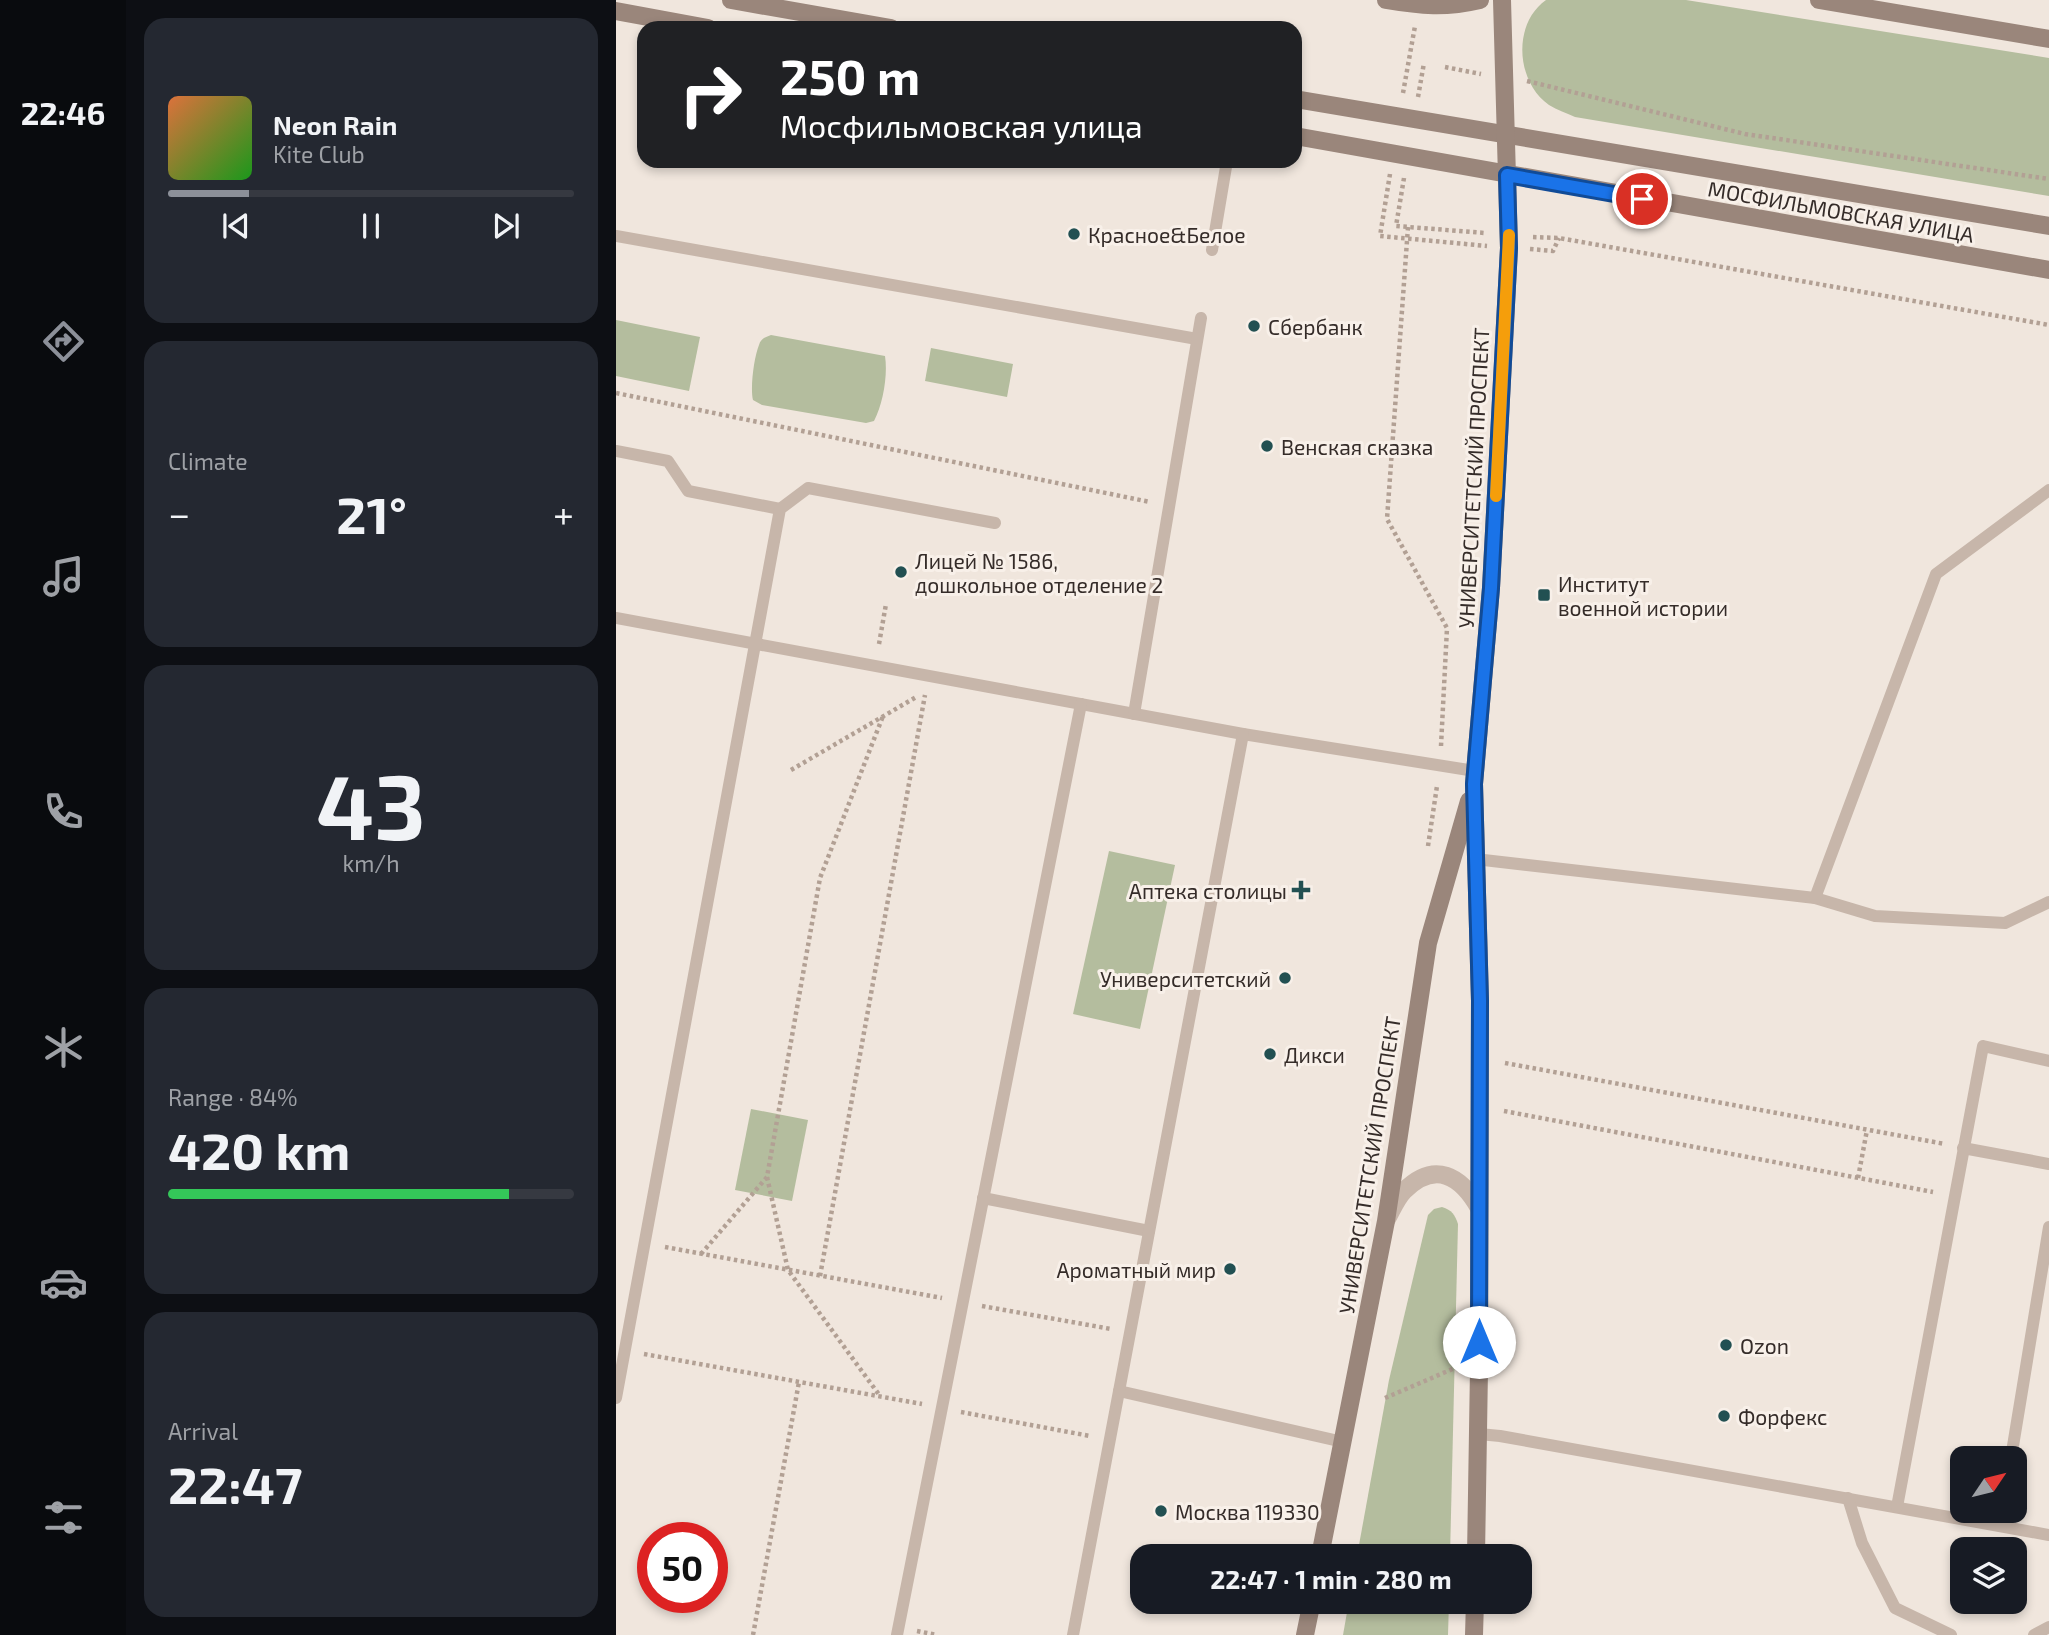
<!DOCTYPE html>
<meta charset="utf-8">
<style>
:root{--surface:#171b24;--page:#242831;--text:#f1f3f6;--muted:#9ea1a6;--line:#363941;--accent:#8c9099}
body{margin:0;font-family:"Exo 2",sans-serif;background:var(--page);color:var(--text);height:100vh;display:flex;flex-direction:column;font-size:26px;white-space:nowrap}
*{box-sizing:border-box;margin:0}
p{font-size:23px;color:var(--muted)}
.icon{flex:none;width:38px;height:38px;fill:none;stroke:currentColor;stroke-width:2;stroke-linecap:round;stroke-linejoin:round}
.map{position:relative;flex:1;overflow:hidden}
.side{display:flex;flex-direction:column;gap:18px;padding:18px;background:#0d0f14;width:490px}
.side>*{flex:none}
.banner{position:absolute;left:21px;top:21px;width:665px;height:147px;border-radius:21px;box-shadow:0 4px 10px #0003;background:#202124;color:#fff;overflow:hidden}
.needle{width:46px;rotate:55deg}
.fabs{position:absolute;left:1334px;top:1446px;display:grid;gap:14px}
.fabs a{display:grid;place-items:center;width:77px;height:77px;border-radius:14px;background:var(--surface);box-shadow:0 4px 10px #0003;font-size:35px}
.speed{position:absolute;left:21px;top:1522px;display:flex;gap:14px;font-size:35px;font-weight:700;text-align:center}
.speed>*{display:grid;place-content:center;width:91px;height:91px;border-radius:50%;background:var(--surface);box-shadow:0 4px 10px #0003;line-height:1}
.speed .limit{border:10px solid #d22;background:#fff;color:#111}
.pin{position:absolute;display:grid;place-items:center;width:60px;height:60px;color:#fff;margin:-30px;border:4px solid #fff;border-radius:50%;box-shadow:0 2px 7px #0007}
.me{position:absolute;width:77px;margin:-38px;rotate:0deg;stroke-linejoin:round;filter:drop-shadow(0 0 5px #0008)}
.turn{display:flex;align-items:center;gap:24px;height:147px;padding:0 28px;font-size:32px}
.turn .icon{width:91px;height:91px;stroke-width:2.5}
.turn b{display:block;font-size:49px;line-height:60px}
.big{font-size:52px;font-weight:700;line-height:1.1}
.side .widget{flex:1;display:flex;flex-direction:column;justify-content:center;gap:10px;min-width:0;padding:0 24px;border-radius:21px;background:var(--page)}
.side .dial{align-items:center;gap:0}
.dial b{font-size:91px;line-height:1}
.song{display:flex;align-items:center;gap:21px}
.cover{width:84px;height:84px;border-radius:10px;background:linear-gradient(135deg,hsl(20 70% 55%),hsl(120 70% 35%))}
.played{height:7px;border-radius:4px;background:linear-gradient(90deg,var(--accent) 20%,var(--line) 20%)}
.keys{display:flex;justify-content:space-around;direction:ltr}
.heat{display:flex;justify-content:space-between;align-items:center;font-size:38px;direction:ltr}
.charge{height:10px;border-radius:5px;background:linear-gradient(90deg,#34c759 84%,var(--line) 0)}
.trip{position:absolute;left:514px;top:1544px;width:402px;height:70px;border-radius:21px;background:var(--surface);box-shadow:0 4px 10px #0003;font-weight:700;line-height:70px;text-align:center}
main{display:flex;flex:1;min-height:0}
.dock{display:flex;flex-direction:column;width:126px;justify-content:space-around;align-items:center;background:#090b0e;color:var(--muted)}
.dock .icon{width:49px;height:49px}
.dock .on{color:var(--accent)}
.dock b{font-size:32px;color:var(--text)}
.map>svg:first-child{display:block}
</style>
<main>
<nav class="dock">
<b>22:46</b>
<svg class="icon on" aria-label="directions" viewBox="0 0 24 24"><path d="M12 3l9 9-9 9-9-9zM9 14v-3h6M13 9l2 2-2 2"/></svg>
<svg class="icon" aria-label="music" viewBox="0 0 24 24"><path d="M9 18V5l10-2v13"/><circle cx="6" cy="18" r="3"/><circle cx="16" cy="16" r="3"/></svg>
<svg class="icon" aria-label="phone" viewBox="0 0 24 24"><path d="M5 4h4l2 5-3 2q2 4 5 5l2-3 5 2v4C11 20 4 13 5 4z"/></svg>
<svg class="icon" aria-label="climate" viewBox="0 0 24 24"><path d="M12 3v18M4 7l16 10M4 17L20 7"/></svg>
<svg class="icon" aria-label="car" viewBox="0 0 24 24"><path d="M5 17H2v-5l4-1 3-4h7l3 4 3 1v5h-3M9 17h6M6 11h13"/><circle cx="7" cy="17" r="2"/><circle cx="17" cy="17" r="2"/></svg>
<svg class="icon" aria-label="filters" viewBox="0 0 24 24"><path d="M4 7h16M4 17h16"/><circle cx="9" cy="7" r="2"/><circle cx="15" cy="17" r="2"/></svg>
</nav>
<section class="side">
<div class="widget">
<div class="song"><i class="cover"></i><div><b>Neon Rain</b><p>Kite Club</p></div></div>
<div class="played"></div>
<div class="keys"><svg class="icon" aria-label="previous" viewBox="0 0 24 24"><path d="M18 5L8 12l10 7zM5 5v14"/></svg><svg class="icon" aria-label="pause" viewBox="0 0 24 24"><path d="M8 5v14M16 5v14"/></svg><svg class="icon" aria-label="next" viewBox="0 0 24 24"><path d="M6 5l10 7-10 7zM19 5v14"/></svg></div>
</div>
<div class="widget"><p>Climate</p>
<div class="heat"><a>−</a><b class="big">21°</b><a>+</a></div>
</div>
<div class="widget dial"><b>43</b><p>km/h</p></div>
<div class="widget"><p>Range · 84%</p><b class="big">420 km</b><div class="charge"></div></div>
<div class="widget"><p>Arrival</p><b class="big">22:47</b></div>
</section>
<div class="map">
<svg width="1433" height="1635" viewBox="0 0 1433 1635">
<rect width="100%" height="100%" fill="#f0e6dd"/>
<g fill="#b4bd9e">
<path d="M930,0H1070L1433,58V196L959,117C951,113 941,110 933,105C900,82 896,24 930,0Z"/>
<path d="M0,320L84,337L73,391L0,376Z"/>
<path d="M155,335L269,356C272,375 267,404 258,421L250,423L146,405L137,400C134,388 138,357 143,345C145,338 150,337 155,335Z"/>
<path d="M315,348L397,364L391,397L309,381Z"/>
<path d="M493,851L559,865L524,1029L457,1014Z"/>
<path d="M135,1109L192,1120L176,1201L119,1190Z"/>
<path d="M826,1207C836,1210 839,1215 842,1224L834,1556H741L773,1380L812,1215L818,1209Z"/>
<path d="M733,1601H833L832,1635H727Z"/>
</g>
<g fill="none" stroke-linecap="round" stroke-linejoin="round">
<g stroke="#b2a094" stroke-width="4.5" stroke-dasharray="3.5 3.5" stroke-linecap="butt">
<path d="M829,67L865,74"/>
<path d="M911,81L1129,134L1433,179"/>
<path d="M787,93L799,26"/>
<path d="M802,97L808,63"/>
<path d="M774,174L764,236L871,246"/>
<path d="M788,178L780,226L869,233"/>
<path d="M792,227L771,519L831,628L825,746"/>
<path d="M917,237L943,238L1433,325"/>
<path d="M914,249L937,251L943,238"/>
<path d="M0,393L534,502"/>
<path d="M263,644L270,604"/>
<path d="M175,770L302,696"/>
<path d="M812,846L821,786"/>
<path d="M889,1063L1329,1144"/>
<path d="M888,1111L1317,1192"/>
<path d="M151,1177L172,1270L264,1396"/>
<path d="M1242,1178L1251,1130"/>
<path d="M49,1247L326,1298"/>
<path d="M85,1254L151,1177L204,878L267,716"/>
<path d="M204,1276L309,695"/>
<path d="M366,1306L495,1329"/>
<path d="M28,1354L306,1404"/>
<path d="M769,1398L839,1368"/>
<path d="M345,1412L474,1436"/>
<path d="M301,1631L321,1635"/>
<path d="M137,1635L183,1382"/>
</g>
<g stroke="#c7b6aa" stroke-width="12">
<path d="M0,236L581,339"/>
<path d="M596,250L611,161"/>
<path d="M0,451L52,461L72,491L164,509"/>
<path d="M0,618L627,734L859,771"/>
<path d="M518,714L585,318"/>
<path d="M859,859L1199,898L1259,916L1389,923L1433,902"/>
<path d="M1199,898L1320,574L1433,490"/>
<path d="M1347,1148L1433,1164"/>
<path d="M367,1198L533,1231"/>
<path d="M503,1391L727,1442"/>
<path d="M0,1398L164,509L192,488L379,523"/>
<path d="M863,1434L884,1436L1433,1535"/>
<path d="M1395,1458L1433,1227"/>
<path d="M1232,1498L1246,1543L1279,1608L1335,1635"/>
<path d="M1281,1507L1367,1046L1433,1061"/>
<path d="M1385,1526L1388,1510"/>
<path d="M281,1635L465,704"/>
<path d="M457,1635L627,734"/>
<path d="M1418,1635L1433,1627"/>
</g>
<path stroke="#c7b6aa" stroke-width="18" d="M771,1219C776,1210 781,1198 788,1191C819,1160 845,1176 863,1208"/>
<g stroke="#9a867b" stroke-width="18">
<path d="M115,0L275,28"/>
<path d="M770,0C805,6 830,8 864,0"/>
<path d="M1203,0L1433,39"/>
<path d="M0,11L92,28"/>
<path d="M679,99L1433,226"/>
<path d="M679,136L1433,270"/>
<path d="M704,1556L770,1221L812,943L853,801"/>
<path d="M860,1556L863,1369L864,1001L858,784L875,588L893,248L886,0"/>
<path d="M689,1635L696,1601"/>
<path d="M858,1635L859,1601"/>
</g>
</g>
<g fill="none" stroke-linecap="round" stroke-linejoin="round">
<g stroke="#114b97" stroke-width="18">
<path id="route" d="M863,1342L864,1001L858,784L875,588L893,248L891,175L1026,199"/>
</g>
<use href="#route" stroke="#1a73e8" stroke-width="12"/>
<path stroke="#f59e0b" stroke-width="12" d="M880,496L893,235"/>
</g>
<g fill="#225052" stroke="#f8f0e9" stroke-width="2.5">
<circle cx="458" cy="234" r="7"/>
<circle cx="638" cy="326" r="7"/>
<circle cx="651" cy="446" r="7"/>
<circle cx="285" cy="572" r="7"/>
<rect x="921" y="588" width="14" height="14" rx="3.5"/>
<path d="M681.5 879.5h7v7h7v7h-7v7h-7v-7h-7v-7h7z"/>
<circle cx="669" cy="978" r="7"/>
<circle cx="654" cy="1054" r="7"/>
<circle cx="614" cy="1269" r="7"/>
<circle cx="1110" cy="1345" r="7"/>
<circle cx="1108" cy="1416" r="7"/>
<circle cx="545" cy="1511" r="7"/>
</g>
<g text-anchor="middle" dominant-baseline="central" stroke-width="6" stroke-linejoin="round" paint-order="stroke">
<g font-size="21" fill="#352c29" stroke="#f8f0e9">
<text transform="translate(1225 211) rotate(10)">МОСФИЛЬМОВСКАЯ УЛИЦА</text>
<text transform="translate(857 478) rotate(-87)">УНИВЕРСИТЕТСКИЙ ПРОСПЕКТ</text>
<text transform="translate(753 1165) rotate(-81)">УНИВЕРСИТЕТСКИЙ ПРОСПЕКТ</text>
</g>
<g font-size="21" fill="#352c29" stroke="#f8f0e9" text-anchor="start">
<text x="472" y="234">Красное&amp;Белое</text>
<text x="652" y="326">Сбербанк</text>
<text x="665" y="446">Венская сказка</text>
<text x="299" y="560">Лицей № 1586,<tspan x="299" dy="24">дошкольное отделение 2</tspan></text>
<text x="942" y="583">Институт<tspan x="942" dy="24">военной истории</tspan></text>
<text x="671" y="890" text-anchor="end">Аптека столицы</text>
<text x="655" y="978" text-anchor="end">Университетский</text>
<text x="668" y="1054">Дикси</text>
<text x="600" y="1269" text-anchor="end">Ароматный мир</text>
<text x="1124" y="1345">Ozon</text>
<text x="1122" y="1416">Форфекс</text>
<text x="559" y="1511">Москва 119330</text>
</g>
</g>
</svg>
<div class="fabs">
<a><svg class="needle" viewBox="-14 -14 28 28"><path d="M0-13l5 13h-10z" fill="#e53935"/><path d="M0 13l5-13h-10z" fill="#9ea1a6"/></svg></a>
<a><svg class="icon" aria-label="layers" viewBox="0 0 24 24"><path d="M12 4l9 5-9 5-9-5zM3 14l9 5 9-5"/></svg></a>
</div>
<div class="speed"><div class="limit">50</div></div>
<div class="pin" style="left:1026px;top:199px;background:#d93025"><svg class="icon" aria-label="arrive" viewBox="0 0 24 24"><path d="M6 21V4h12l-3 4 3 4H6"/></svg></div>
<svg class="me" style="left:863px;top:1342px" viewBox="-20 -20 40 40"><circle r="19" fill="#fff"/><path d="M0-13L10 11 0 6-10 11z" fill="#1a73e8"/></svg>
<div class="trip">22:47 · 1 min · 280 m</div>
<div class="banner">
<div class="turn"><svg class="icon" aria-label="right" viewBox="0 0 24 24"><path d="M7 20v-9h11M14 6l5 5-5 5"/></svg><div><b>250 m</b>Мосфильмовская улица</div></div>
</div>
</div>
</main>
